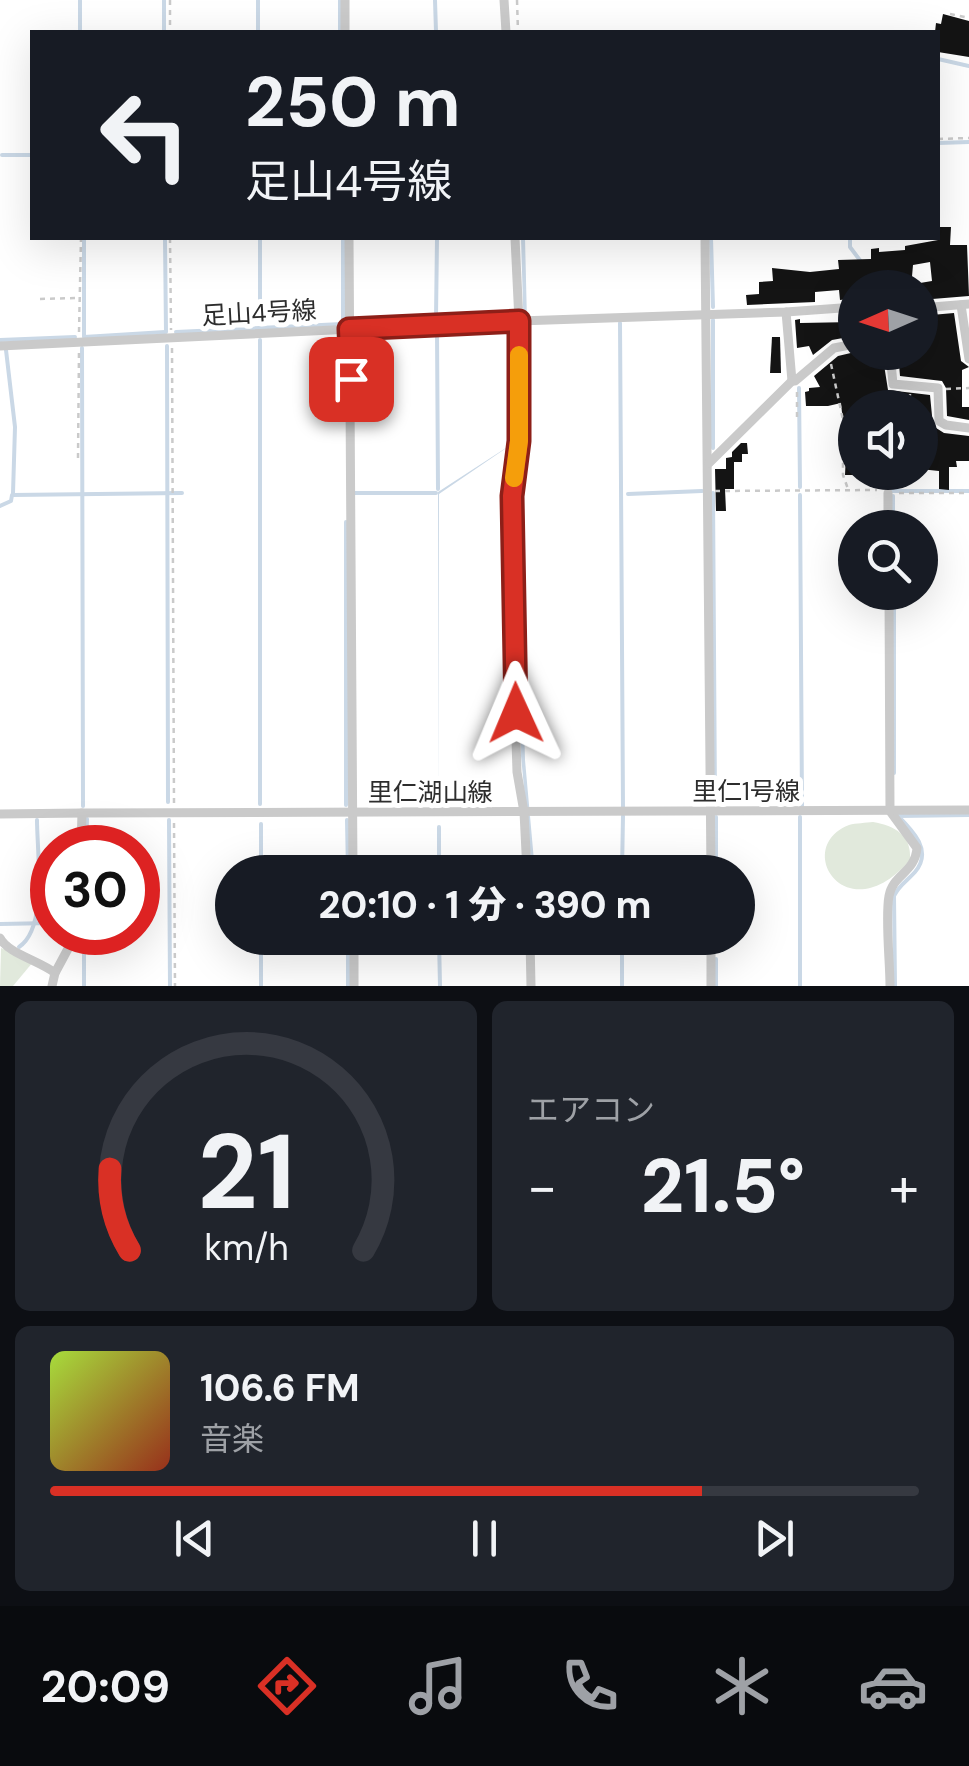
<!DOCTYPE html>
<html lang="ja">
<meta charset="utf-8">
<style>
:root{--surface:#171b24;--page:#20242c;--text:#f1f3f6;--muted:#9ea1a6;--line:#363941;--accent:#d93025}
body{margin:0;font-family:"DM Sans","Noto Sans JP",sans-serif;background:var(--page);color:var(--text);height:100vh;display:flex;flex-direction:column;font-size:38px;white-space:nowrap}
*{box-sizing:border-box;margin:0}
p{font-size:32px;color:var(--muted)}
.icon{flex:none;width:55px;height:55px;fill:none;stroke:currentColor;stroke-width:2;stroke-linecap:round;stroke-linejoin:round}
.map{position:relative;height:986px;overflow:hidden}
.drawer{display:flex;flex-direction:column;gap:15px;padding:15px;background:#0d0f14;flex:1}
.drawer>*{flex:none}
.guide{position:absolute;left:30px;top:30px;width:910px;height:210px;border-radius:0px;box-shadow:0 10px 40px #0002;background:#171b24;color:var(--text);overflow:hidden}
.needle{width:65px;rotate:267deg}
.fabs{position:absolute;left:838px;top:270px;display:grid;gap:20px}
.fabs a{display:grid;place-items:center;width:100px;height:100px;border-radius:50%;background:var(--surface);box-shadow:0 10px 40px #0002;font-size:50px}
.speed{position:absolute;left:30px;top:825px;display:flex;gap:20px;font-size:50px;font-weight:700;text-align:center}
.speed>*{display:grid;place-content:center;width:130px;height:130px;border-radius:50%;background:var(--surface);box-shadow:0 10px 40px #0002;line-height:1}
.speed .limit{border:15px solid #d22;background:#fff;color:#111}
.pin{position:absolute;display:grid;place-items:center;width:85px;height:85px;color:#fff;margin:-42px;border-radius:20px;box-shadow:0 5px 15px #0006}
.me{position:absolute;width:110px;margin:-55px;rotate:359deg;stroke-linejoin:round;filter:drop-shadow(0 0 8px #0008)}
.turn{display:flex;align-items:center;gap:35px;height:210px;padding:0 50px;font-size:45px}
.turn .icon{width:130px;height:130px;stroke-width:2.5}
.turn b{display:block;font-size:70px;line-height:85px}
.big{font-size:75px;font-weight:800;line-height:1.1}
.drawer .card{flex:1;display:flex;flex-direction:column;justify-content:center;gap:15px;min-width:0;padding:0 35px;border-radius:15px;background:var(--page)}
.drawer .dial{align-items:center;gap:0}
.dial svg{height:260px;overflow:visible;fill:none;stroke:var(--line);stroke-width:7;stroke-linecap:round;text-anchor:middle}
.dial text{fill:var(--text);stroke:none}
.song{display:flex;align-items:center;gap:30px}
.cover{width:120px;height:120px;border-radius:15px;background:linear-gradient(135deg,hsl(80 70% 55%),hsl(10 70% 35%))}
.played{height:10px;border-radius:5px;background:linear-gradient(90deg,var(--accent) 75%,var(--line) 75%)}
.keys{display:flex;justify-content:space-around;direction:ltr}
.heat{display:flex;justify-content:space-between;align-items:center;font-size:55px;direction:ltr}
.drawer .tiles{flex:1;display:grid;gap:15px;grid-template-columns:1fr 1fr}
.card:last-child{grid-column:span 2}
.trip{position:absolute;left:215px;top:855px;width:540px;height:100px;border-radius:50px;background:var(--surface);box-shadow:0 10px 40px #0002;font-weight:800;line-height:100px;text-align:center}
.dock{display:flex;height:160px;justify-content:space-around;align-items:center;background:#090b0e;color:var(--muted)}
.dock .icon{width:70px;height:70px}
.dock .current{color:var(--accent)}
.dock b{font-size:45px;color:var(--text)}
.map>svg:first-child{display:block}
</style>
<div class="map">
<svg width="969" height="986" viewBox="0 0 969 986">
<rect width="100%" height="100%" fill="#fff"/>
<g fill="#e1e9dc">
<path d="M873,822C895,826 912,835 910,860C846,934 792,847 849,825C856,823 866,823 873,822Z"/>
<path d="M1,948L33,962L13,986H0Z"/>
</g>
<g fill="#cad8e6">
<path d="M521,238H525L529,404L521,492L523,689L525,760L535,872H532L521,756L518,591V491L526,402Z"/>
<path d="M515,442L439,494V809L438,492Z"/>
</g>
<g fill="none" stroke-linecap="round" stroke-linejoin="round">
<g stroke="#cad8e6" stroke-width="4">
<path d="M80,0V32"/>
<path d="M164,0V32"/>
<path d="M258,0V32"/>
<path d="M340,0V32"/>
<path d="M435,0L436,32"/>
<path d="M938,59L969,66"/>
<path d="M938,143L969,142"/>
<path d="M2,155H32"/>
<path d="M84,238V337L165,332"/>
<path d="M165,238L166,332"/>
<path d="M711,238L713,307"/>
<path d="M850,238V247L862,263"/>
<path d="M436,318L437,238"/>
<path d="M713,320V448"/>
<path d="M260,322V238"/>
<path d="M343,323V238"/>
<path d="M354,323L512,316"/>
<path d="M620,323L623,807"/>
<path d="M844,326L843,312H854"/>
<path d="M437,331L438,489"/>
<path d="M176,332L342,324"/>
<path d="M345,337L346,412"/>
<path d="M0,340L75,337"/>
<path d="M260,340V804"/>
<path d="M167,346L168,802"/>
<path d="M82,348L83,806"/>
<path d="M6,350L15,427L13,493"/>
<path d="M799,388L800,487"/>
<path d="M891,491H969"/>
<path d="M351,493H436"/>
<path d="M713,493L715,804"/>
<path d="M628,494L702,491"/>
<path d="M800,495L802,807"/>
<path d="M893,496V528"/>
<path d="M0,506L11,501L12,495L182,493"/>
<path d="M894,592V773"/>
<path d="M346,805V522"/>
<path d="M169,820L170,986"/>
<path d="M347,820L348,872"/>
<path d="M261,824V872"/>
<path d="M439,827V872"/>
<path d="M86,848L87,819"/>
<path d="M622,872L623,816"/>
<path d="M716,872V817"/>
<path d="M0,924L52,923"/>
<path d="M261,938V986"/>
<path d="M348,938V986"/>
<path d="M439,938L440,986"/>
<path d="M622,938V986"/>
<path d="M716,943V938"/>
<path d="M19,947C48,928 37,853 37,820"/>
<path d="M716,959V986"/>
<path d="M84,986V932"/>
<path d="M800,986V817"/>
<path d="M895,986L894,896C899,885 907,881 915,872C933,851 913,831 898,816L969,815"/>
</g>
</g>
<g fill="#141414">
<path d="M943,14L969,21V57L938,52V32H935L936,23L941,24Z"/>
<path d="M938,227H951L950,245H967L969,296L920,300V283L932,281L930,262L913,265L911,288H853L848,293V299L840,300L839,290L815,292V302L747,305L746,295L759,294V282L773,281L772,268L810,272L839,269L838,260L871,259V249L879,248V252L905,250V246L938,240Z"/>
<path d="M954,313L961,361L969,367L962,370V407H969V420L947,416L946,388L942,381L900,376L898,352H920L923,343L920,316Z"/>
<path d="M800,319V323L854,322V336L832,340L813,355L809,346L797,348L795,320Z"/>
<path d="M772,337H780L781,373H770Z"/>
<path d="M855,352H882L888,390L930,395L933,426L944,433L969,436V461H956L957,467H949V490L939,489V471L920,469V408H855V475H845L847,432H844L841,403L828,406H806L805,392L809,391V388L820,387L814,376L838,356Z"/>
<path d="M741,443H747L748,454H742V462H734V489H725L726,511H716L715,469H726V458L732,457V452Z"/>
</g>
<g fill="none" stroke-linecap="round" stroke-linejoin="round">
<g stroke="#cacaca" stroke-width="2.5" stroke-dasharray="5 5" stroke-linecap="butt">
<path d="M170,0V32"/>
<path d="M517,0L518,32"/>
<path d="M950,14L969,18"/>
<path d="M938,139L969,138"/>
<path d="M170,238L171,330"/>
<path d="M528,238V239"/>
<path d="M40,299L79,298"/>
<path d="M79,332L81,238"/>
<path d="M172,348L174,805"/>
<path d="M831,364L843,420V475L848,489"/>
<path d="M946,389L969,388"/>
<path d="M797,392V420"/>
<path d="M909,408L910,394"/>
<path d="M920,435L934,432"/>
<path d="M78,458L79,350"/>
<path d="M715,491L877,490"/>
<path d="M899,493H969"/>
<path d="M174,823L175,986"/>
</g>
<path stroke="#cacaca" stroke-width="5" d="M888,472V493"/>
<g stroke="#cacaca" stroke-width="9">
<path d="M345,0V32"/>
<path d="M504,0L506,32"/>
<path d="M349,238L353,872"/>
<path d="M705,238L711,872"/>
<path d="M961,305L969,359"/>
<path d="M920,308L969,304"/>
<path d="M786,312L792,381H795L834,348L855,344"/>
<path d="M0,346L519,321L515,238"/>
<path d="M890,352L893,384L938,388L939,421L946,425L969,428"/>
<path d="M709,463L792,381"/>
<path d="M888,493V528"/>
<path d="M889,592L890,811L917,848C915,873 893,874 889,896C885,917 890,962 890,986"/>
<path d="M0,814L82,813"/>
<path d="M81,848L82,813L969,810"/>
<path d="M527,872L524,812L517,772L514,676L512,497L519,441V321L786,312L855,307"/>
<path d="M0,938C7,953 40,961 55,973"/>
<path d="M354,938V986"/>
<path d="M530,938L531,986"/>
<path d="M711,938V986"/>
<path d="M52,986L55,973L77,932"/>
</g>
</g>
<g fill="none" stroke-linecap="round" stroke-linejoin="round">
<g stroke="#8d1f18" stroke-width="25">
<path id="route" d="M351,379L349,329L519,321V441L512,496L516,713"/>
</g>
<use href="#route" stroke="#d93025" stroke-width="18"/>
<path stroke="#f59e0b" stroke-width="18" d="M514,478L519,441V355"/>
</g>
<g text-anchor="middle" dominant-baseline="central" stroke-width="10" stroke-linejoin="round" paint-order="stroke">
<g font-size="25" fill="#2d2d2d" stroke="#fff">
<text transform="translate(259 313) rotate(-3)">足山4号線</text>
<text x="746" y="791">里仁1号線</text>
<text x="430" y="792">里仁湖山線</text>
</g>
</g>
</svg>
<div class="fabs">
<a><svg class="needle" viewBox="-14 -14 28 28"><path d="M0-13l5 13h-10z" fill="#e53935"/><path d="M0 13l5-13h-10z" fill="#9ea1a6"/></svg></a>
<a><svg class="icon" aria-label="sound" viewBox="0 0 24 24"><path d="M4 9h4l5-4v14l-5-4H4zM17 9q2 3 0 6"/></svg></a>
<a><svg class="icon" aria-label="search" viewBox="0 0 24 24"><circle cx="10" cy="10" r="6"/><path d="M15 15l6 6"/></svg></a>
</div>
<div class="speed"><div class="limit">30</div></div>
<div class="pin" style="left:351px;top:379px;background:#d93025"><svg class="icon" aria-label="arrive" viewBox="0 0 24 24"><path d="M6 21V4h12l-3 4 3 4H6"/></svg></div>
<svg class="me" style="left:516px;top:713px" viewBox="-20 -20 40 40"><path d="M0-17L14 15 0 8-14 15z" fill="#d93025" stroke="#fff" stroke-width="4"/></svg>
<div class="trip">20:10 · 1 分 · 390 m</div>
<div class="guide">
<div class="turn"><svg class="icon" aria-label="left" viewBox="0 0 24 24"><path d="M17 20v-9H6M10 6l-5 5 5 5"/></svg><div><b>250 m</b>足山4号線</div></div>
</div>
</div>
<section class="drawer">
<div class="tiles">
<div class="card dial"><svg viewBox="0 0 100 80">
<path d="M14 69A42 42 0 1 1 86 69"/>
<path d="M14 69A42 42 0 0 1 8 44" stroke="#d93025"/>
<text x="50" y="56" font-size="32" font-weight="700">21</text>
<text x="50" y="72" font-size="11">km/h</text>
</svg></div>
<div class="card"><p>エアコン</p>
<div class="heat"><a>−</a><b class="big">21.5°</b><a>+</a></div>
</div>
<div class="card">
<div class="song"><i class="cover"></i><div><b>106.6 FM</b><p>音楽</p></div></div>
<div class="played"></div>
<div class="keys"><svg class="icon" aria-label="previous" viewBox="0 0 24 24"><path d="M18 5L8 12l10 7zM5 5v14"/></svg><svg class="icon" aria-label="pause" viewBox="0 0 24 24"><path d="M8 5v14M16 5v14"/></svg><svg class="icon" aria-label="next" viewBox="0 0 24 24"><path d="M6 5l10 7-10 7zM19 5v14"/></svg></div>
</div>
</div>
</section>
<nav class="dock">
<b>20:09</b>
<svg class="icon current" aria-label="directions" viewBox="0 0 24 24"><path d="M12 3l9 9-9 9-9-9zM9 14v-3h6M13 9l2 2-2 2"/></svg>
<svg class="icon" aria-label="music" viewBox="0 0 24 24"><path d="M9 18V5l10-2v13"/><circle cx="6" cy="18" r="3"/><circle cx="16" cy="16" r="3"/></svg>
<svg class="icon" aria-label="phone" viewBox="0 0 24 24"><path d="M5 4h4l2 5-3 2q2 4 5 5l2-3 5 2v4C11 20 4 13 5 4z"/></svg>
<svg class="icon" aria-label="climate" viewBox="0 0 24 24"><path d="M12 3v18M4 7l16 10M4 17L20 7"/></svg>
<svg class="icon" aria-label="car" viewBox="0 0 24 24"><path d="M5 17H2v-5l4-1 3-4h7l3 4 3 1v5h-3M9 17h6M6 11h13"/><circle cx="7" cy="17" r="2"/><circle cx="17" cy="17" r="2"/></svg>
</nav>
